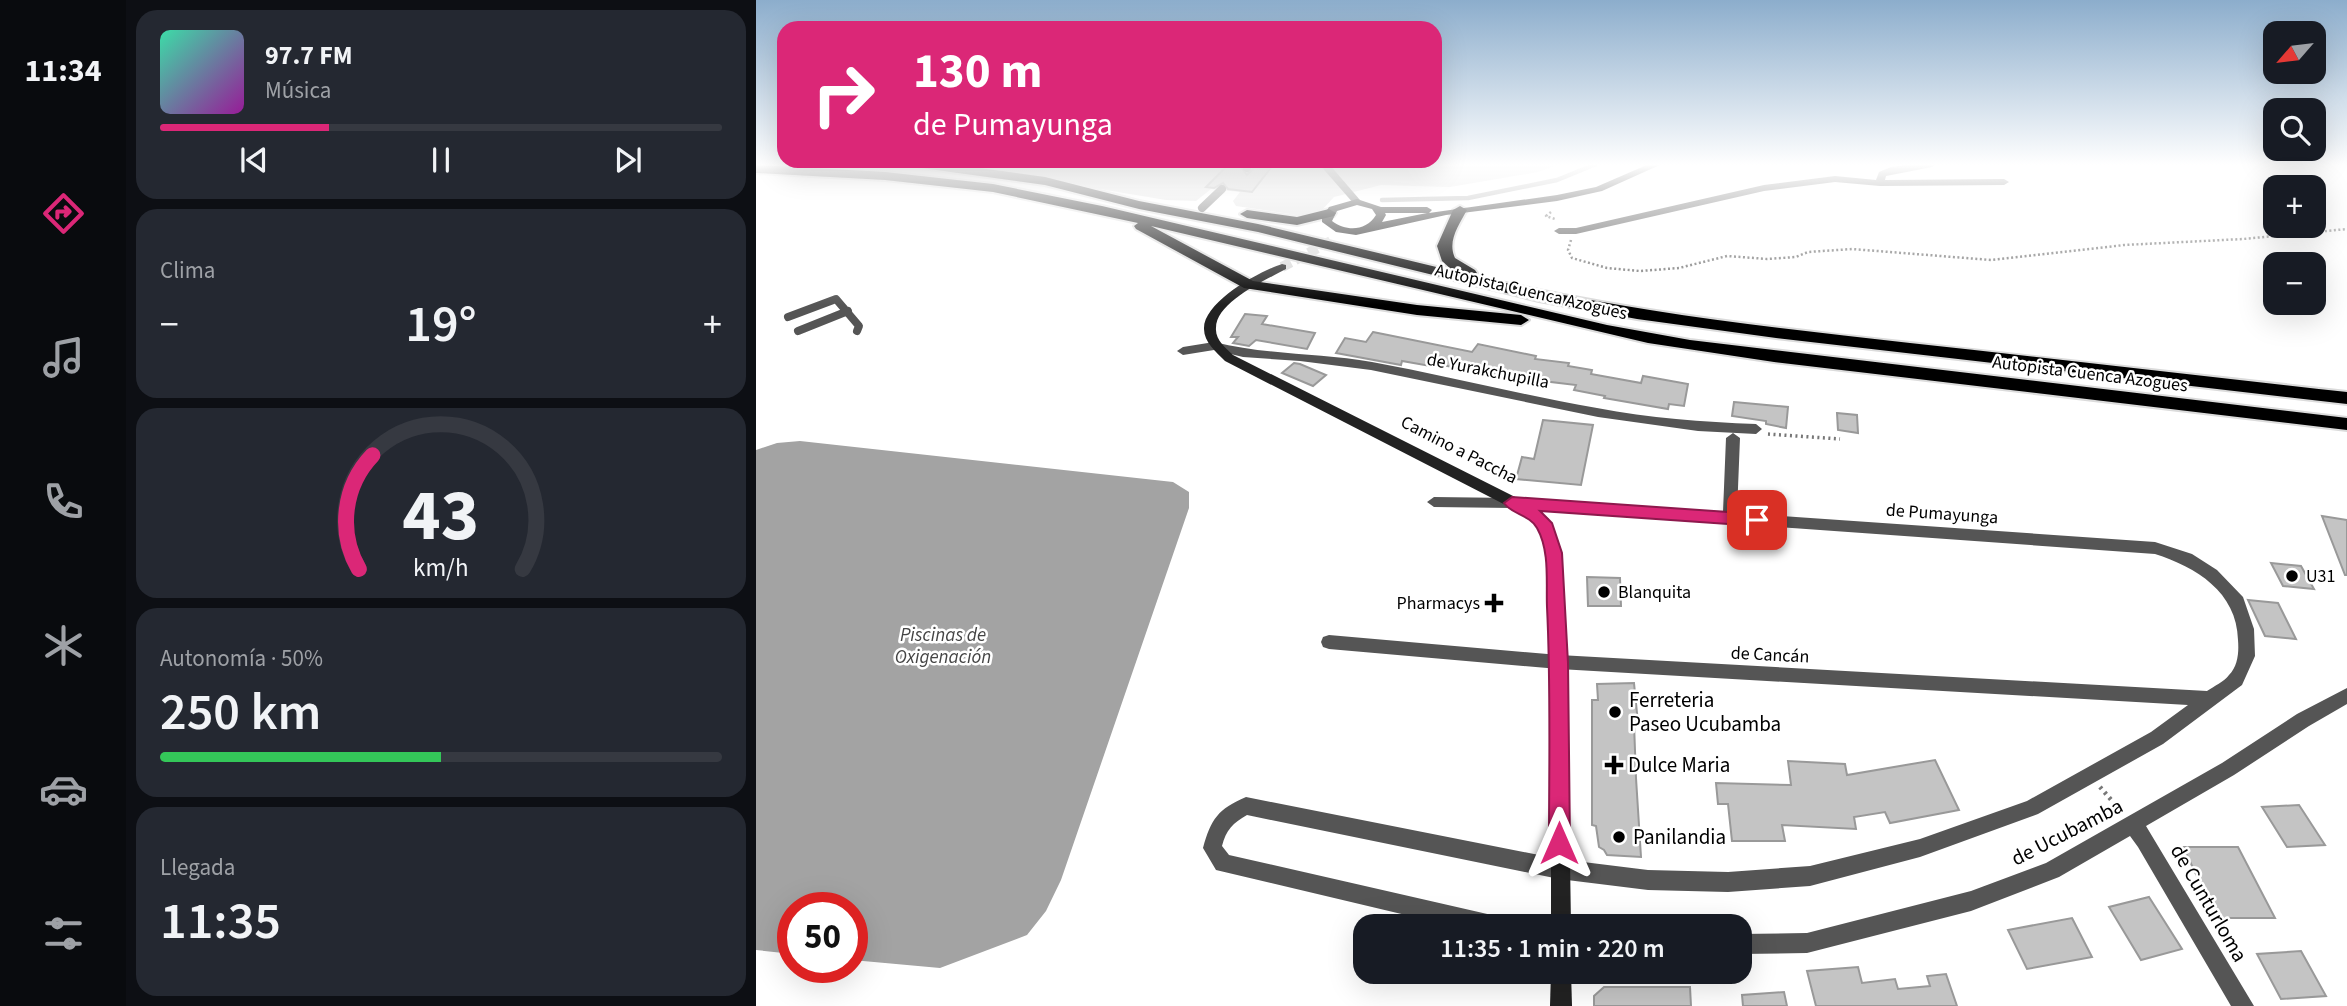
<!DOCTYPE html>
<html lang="es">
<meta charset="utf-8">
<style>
:root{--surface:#171b24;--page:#242831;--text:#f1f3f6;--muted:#9ea1a6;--line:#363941;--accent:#db2777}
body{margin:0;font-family:"Source Sans 3",sans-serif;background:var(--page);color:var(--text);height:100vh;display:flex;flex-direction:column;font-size:26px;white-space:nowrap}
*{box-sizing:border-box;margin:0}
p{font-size:23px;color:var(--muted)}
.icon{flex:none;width:38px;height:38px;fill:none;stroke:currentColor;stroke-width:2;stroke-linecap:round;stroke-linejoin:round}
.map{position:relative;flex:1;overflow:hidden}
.sheet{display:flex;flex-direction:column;gap:10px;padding:10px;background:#0d0f14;width:630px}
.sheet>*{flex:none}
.top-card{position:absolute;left:21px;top:21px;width:665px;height:147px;border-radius:21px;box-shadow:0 7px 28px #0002;background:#db2777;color:#fff;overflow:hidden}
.needle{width:46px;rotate:242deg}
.tools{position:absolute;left:1507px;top:21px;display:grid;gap:14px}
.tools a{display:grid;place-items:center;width:63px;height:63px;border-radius:14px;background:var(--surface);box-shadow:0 7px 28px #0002;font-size:35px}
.speed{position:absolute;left:21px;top:892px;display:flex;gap:14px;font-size:35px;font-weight:700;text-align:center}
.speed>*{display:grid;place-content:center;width:91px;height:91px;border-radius:50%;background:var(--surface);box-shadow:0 7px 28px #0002;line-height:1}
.speed .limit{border:10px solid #d22;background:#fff;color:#111}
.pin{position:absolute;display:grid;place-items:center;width:60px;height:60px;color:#fff;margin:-30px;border-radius:14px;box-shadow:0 4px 10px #0006}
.me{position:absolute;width:77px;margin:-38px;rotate:0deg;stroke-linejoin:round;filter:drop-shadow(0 0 5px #0008)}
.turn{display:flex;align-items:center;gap:24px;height:147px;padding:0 21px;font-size:32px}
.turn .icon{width:91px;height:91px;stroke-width:2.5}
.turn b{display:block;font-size:49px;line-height:60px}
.big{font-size:52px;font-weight:600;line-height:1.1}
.sheet .widget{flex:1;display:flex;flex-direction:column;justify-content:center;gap:10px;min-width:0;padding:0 24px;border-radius:21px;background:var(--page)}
.sheet .dial{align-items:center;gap:0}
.dial svg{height:182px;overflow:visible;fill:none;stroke:var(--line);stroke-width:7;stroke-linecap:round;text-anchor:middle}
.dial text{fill:var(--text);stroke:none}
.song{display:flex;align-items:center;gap:21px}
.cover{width:84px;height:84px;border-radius:10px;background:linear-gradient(135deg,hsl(160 70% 55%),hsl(300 70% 35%))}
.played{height:7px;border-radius:4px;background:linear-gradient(90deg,var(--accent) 30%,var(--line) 30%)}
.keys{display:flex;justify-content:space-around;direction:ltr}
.heat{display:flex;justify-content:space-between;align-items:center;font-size:38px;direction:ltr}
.charge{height:10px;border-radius:5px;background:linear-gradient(90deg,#34c759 50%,var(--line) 0)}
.trip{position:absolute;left:597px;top:914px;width:399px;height:70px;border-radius:21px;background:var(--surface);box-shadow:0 7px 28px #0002;font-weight:600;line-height:70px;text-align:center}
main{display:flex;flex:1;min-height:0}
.menu{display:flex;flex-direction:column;width:126px;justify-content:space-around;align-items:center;background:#090b0e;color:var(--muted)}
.menu .icon{width:49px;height:49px}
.menu .active{color:var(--accent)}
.menu b{font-size:32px;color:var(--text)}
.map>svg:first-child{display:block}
</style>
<main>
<nav class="menu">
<b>11:34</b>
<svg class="icon active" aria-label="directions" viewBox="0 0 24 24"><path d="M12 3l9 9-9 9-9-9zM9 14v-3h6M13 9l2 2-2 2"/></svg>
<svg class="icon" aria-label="music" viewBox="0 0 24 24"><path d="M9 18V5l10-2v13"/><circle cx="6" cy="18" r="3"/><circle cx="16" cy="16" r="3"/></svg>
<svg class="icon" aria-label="phone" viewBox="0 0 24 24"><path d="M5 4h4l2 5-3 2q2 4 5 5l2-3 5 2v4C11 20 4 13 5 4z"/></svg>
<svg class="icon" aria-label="climate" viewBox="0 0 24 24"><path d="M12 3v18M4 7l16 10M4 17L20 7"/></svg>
<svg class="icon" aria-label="car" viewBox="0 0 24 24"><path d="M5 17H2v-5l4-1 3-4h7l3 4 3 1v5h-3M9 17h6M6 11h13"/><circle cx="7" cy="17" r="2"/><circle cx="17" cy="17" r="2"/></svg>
<svg class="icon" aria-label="filters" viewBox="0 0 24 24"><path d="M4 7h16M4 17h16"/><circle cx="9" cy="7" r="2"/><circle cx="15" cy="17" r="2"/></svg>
</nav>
<section class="sheet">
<div class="widget">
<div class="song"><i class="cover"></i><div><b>97.7 FM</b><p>Música</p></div></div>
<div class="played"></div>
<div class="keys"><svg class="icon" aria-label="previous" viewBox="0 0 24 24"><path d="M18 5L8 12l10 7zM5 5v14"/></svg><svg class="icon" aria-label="pause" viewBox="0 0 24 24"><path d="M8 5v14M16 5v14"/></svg><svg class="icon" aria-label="next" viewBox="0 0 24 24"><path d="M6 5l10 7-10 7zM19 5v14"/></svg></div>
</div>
<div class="widget"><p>Clima</p>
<div class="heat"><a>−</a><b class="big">19°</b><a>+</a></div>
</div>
<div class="widget dial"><svg viewBox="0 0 100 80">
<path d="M14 69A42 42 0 1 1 86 69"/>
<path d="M14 69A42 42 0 0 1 20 19" stroke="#db2777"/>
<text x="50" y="56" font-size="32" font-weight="700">43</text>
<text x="50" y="72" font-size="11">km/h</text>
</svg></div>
<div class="widget"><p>Autonomía · 50%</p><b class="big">250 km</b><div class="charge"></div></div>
<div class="widget"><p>Llegada</p><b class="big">11:35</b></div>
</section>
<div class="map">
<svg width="1591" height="1006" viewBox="0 0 1591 1006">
<rect width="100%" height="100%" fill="#fff"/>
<path fill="#dcdcdc" d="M194,164H803L782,172L694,187L625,185L578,197L566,210L547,216L480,206L477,201L484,192L455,189L440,201L410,200Z"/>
<path fill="#a3a3a3" d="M44,441L417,482L433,492V508L305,880L290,911L271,935L184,968L96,960V908H37V954L0,950V450L21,443Z"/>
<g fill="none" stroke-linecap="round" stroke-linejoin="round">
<path stroke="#a3a3a3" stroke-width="4.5" d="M626,200L712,198L801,180L840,164"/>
</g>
<g fill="#c4c4c4" stroke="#999" stroke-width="2">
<path d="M470,167H485L491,175L498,168L514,169L496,192L472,189L467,183L458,188L450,187Z"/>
<path d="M489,314L511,316L506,324L559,333L551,349L500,340L493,346L477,343L482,337H475Z"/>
<path d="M617,332L716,352L722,344L780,356L779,359L813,363L812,366L836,370L835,374L885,383L887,376L932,384L928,406L913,404L912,409L848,398L849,396L818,390L820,385L787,381V378L759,375L758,379L676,363L674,366L646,361L645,365L580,353L589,338L610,342Z"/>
<path d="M538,363L544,364L570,375L557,386L526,373Z"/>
<path d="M978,402L1032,407L1030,428L1010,424V421L976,416Z"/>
<path d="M1081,413L1101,415L1102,433L1082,430Z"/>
<path d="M787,420L837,425L825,485L760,479L766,457L778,459Z"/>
<path d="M1566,516L1591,520V575H1589Z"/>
<path d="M1515,563L1545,566L1558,589L1527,586Z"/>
<path d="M831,577L864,578L865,606H832Z"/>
<path d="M1492,600L1522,603L1540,639L1509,636Z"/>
<path d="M878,683L882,723H878L880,778L885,857L851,855L848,850L843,847L840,826L836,825V700H842L841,684Z"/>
<path d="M1179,760L1203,810L1134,823L1129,812L1098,817L1100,829L1026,825L1029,841H976L972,804H962L960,783L1035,785L1032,761L1089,764L1091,775Z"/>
<path d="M1543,805L1569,845L1531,847L1506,807Z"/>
<path d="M1427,847H1482L1519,918H1461Z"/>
<path d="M1393,897L1426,949L1385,960L1353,907Z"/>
<path d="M1316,918L1336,957L1271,969L1252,930Z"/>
<path d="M1545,951L1570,996L1525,999L1501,954Z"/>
<path d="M1102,967L1106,983L1139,979L1142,989L1174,986L1171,976L1190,974L1201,1006H1060L1051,971Z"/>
<path d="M848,987H934L935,1006H838V996Z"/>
<path d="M1028,992L1031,1006H987L986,995Z"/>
</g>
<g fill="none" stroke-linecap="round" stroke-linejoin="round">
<path stroke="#d9d9d9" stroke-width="10" stroke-dasharray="10 5" stroke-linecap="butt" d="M526,267L577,240"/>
<g stroke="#dbdbdb" stroke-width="4">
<g id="trunk">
<path d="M160,164H194L289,177L383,201L502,224L697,271L686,261L681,246L697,210L704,206L711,210C703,225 691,241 699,258L719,270L721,273L719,276C862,310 1008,327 1154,343C1300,359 1445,376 1591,392V404L1020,338L881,319L783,301L502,232L383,209L289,185L166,168Z"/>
<path d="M0,165L129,172L237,184L346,206L851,325L934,340L1591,418V430L1018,362L892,343L395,226L497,281L661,305L765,315L773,320L765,325L661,315L488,288L380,229L378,226L382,223L237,192L129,180L0,173Z"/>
<path d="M573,209L580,213L578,216L541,225L491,218L484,214L491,210L541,217Z"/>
</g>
</g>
<g stroke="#777" stroke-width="2.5" stroke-dasharray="2 2.5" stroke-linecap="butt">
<path d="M795,212L790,216L799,219"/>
<path d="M815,240L812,250L816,258L851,268L884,271L923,268L971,256L1011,259L1040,257L1052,252L1096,249L1235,260L1368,245L1487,239L1591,229"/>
</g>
<path stroke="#777" stroke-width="3.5" stroke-dasharray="2 3.5" stroke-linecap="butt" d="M1012,434L1084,439"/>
<path stroke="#777" stroke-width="4.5" stroke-dasharray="2.5 4.5" stroke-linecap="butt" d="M1344,787L1364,810"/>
<g stroke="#555" stroke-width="8">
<path d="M491,168L493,164"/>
<path d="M446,208L466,189"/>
<path d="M32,317L80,299L103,326L101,331"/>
<path d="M42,331L92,311"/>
</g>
<g fill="#555" fill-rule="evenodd">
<path d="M1157,164H1181L1176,167L1130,176L1129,180L1248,179L1253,182L1248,185L1124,186L1079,182L1008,191L820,234H803L798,231L803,228H820L1008,185L1079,176L1120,180L1123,172L1135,167Z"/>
<path d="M458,342C510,355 564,353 616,362C692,376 766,395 841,408C893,418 947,422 1000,424L1006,429L1000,434L942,431L842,417L615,370L544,361L487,357L458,350L427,355L421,351L427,347Z"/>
<path d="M977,433L984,438L981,513L1399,542L1436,554L1461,570L1487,597L1498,629L1499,656L1486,685L1407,744L1282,814L1164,857L1054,886L972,892L892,890L803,879L491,815C477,823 470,830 466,846L473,855L740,916L747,919L750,926H696L460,870L447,848C455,819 462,809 490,797L803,859L892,870L972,872L1054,866L1164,839L1271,801L1395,732L1432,705L803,669L573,649L567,647L565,642L567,637L573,635L803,655L1451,691C1458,686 1468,682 1473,675C1482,666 1483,652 1482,640C1481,592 1440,567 1399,554L756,508L678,507L671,502L678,497L756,498L967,512L970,438Z"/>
<path d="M1591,688V704L1553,726L1478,775L1390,826L1498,1006H1475L1382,847L1374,836L1303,877L1215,911L1051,953L984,954V934L1051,933L1215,891L1290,863L1466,763L1541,714Z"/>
</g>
<path fill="#555" fill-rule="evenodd" d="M563,164H573L604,200V204H598Z"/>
<g fill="#222" fill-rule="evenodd">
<path d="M893,164H906L846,191L801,201L690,215L600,235L580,232L566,222V218L573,207L601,199L625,207H671L676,210L673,213L801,195L840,187ZM601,205L616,209L620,215C610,231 591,232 576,221L581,211ZM629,213H671L626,222L630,215Z"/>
<path d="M526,264L530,265V269C510,280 460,302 460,328C459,340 470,348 477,355L779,507L793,519L805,553L811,662L815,926H795V662L791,553L782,526L769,515L469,361C460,352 448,342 448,329C447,302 504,271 526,264Z"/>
<path d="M795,971H815L816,1006H794Z"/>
</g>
<use href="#trunk" fill="#000" fill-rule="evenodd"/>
</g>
<linearGradient id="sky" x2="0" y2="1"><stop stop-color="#8cadcc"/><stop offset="0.54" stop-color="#fff"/><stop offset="1" stop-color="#fff" stop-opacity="0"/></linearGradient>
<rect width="1591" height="305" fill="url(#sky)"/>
<path fill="#db2777" stroke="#8e194d" stroke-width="2" d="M756,497L1001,514L1009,520L1001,526L784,511L796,523L806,553L812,663L814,843L811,851L803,854L796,851L793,843C793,765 795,686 791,607C790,582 794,551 781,528C774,515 755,514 748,503Z"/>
<g fill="#000" stroke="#fff" stroke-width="2.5">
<circle cx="1536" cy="576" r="7"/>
<circle cx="848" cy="592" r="7"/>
<path d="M734.5 592.5h7v7h7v7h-7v7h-7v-7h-7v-7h7z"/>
<circle cx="859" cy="712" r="7"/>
<path d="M854.5 754.5h7v7h7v7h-7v7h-7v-7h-7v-7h7z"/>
<circle cx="863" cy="837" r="7"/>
</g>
<g text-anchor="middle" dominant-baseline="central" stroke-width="5" stroke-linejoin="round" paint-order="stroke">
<g font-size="18" fill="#000" stroke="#fff">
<text transform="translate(775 292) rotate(13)">Autopista Cuenca Azogues</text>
<text transform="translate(732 371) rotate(11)">de Yurakchupilla</text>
<text transform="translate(1334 374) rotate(7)">Autopista Cuenca Azogues</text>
<text transform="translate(703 450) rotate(27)">Camino a Paccha</text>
<text transform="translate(1186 514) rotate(4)">de Pumayunga</text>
<text transform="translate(1014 655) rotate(3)">de Cancán</text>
</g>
<g font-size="18" fill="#000" stroke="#fff" text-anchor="start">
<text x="1550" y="576">U31</text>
<text x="862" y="592">Blanquita</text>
<text x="724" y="603" text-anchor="end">Pharmacys</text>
</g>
<g font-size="19" font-style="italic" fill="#444" stroke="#fff">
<text x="187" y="635">Piscinas de<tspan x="187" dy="22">Oxigenación</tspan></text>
</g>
<g font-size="21" fill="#000" stroke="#fff" text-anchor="start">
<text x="873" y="700">Ferreteria<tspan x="873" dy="24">Paseo Ucubamba</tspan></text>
<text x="872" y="765">Dulce Maria</text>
<text x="877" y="837">Panilandia</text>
</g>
<g font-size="21" fill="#000" stroke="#fff">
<text transform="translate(1311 832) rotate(-27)">de Ucubamba</text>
<text transform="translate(1453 903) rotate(60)">de Cunturloma</text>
</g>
</g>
</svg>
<div class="tools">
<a><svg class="needle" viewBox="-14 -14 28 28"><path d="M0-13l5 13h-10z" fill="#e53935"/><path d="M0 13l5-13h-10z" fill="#9ea1a6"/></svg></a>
<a><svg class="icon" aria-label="search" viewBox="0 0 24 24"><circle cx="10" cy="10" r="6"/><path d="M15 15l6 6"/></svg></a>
<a>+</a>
<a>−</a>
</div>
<div class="speed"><div class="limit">50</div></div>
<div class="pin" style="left:1001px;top:520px;background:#d93025"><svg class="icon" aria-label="arrive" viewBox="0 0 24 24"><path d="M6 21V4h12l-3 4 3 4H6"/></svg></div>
<svg class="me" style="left:803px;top:843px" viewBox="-20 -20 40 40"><path d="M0-17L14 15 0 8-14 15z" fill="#db2777" stroke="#fff" stroke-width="4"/></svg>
<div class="trip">11:35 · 1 min · 220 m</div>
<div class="top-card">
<div class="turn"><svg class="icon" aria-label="right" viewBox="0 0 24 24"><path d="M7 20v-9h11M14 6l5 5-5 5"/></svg><div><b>130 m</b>de Pumayunga</div></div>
</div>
</div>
</main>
